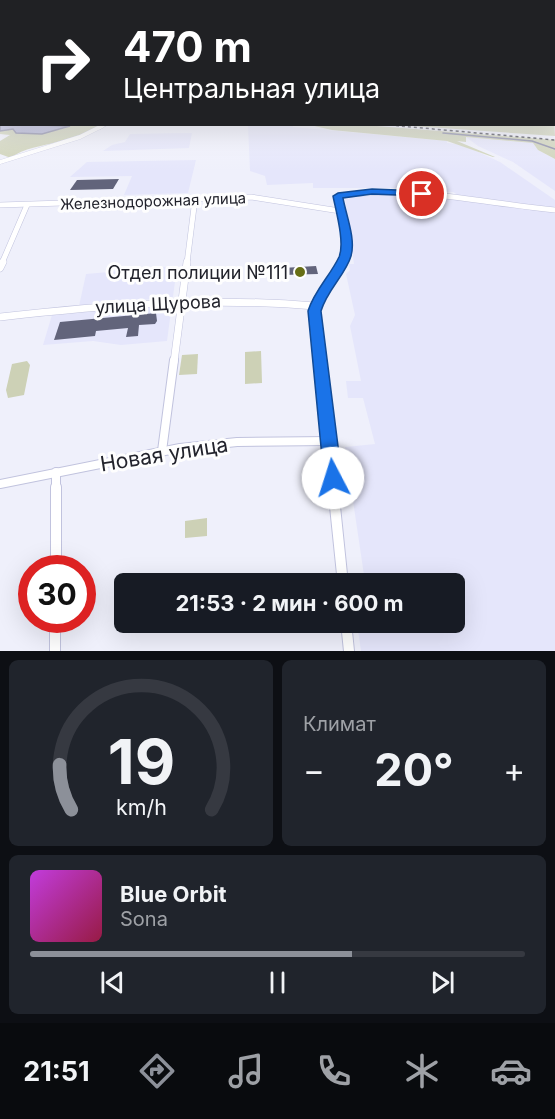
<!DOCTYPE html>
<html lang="ru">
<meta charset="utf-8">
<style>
:root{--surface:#171b24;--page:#20242c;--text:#f1f3f6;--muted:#9ea1a6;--line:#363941;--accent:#8c9099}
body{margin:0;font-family:Inter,sans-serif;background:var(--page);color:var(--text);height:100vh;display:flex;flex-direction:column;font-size:22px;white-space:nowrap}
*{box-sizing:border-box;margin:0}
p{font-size:20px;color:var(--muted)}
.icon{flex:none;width:33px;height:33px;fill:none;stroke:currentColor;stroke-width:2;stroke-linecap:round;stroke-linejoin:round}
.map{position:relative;height:651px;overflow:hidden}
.drawer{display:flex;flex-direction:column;gap:9px;padding:9px;background:#0d0f14;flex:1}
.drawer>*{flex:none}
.banner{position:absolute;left:0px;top:0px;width:555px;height:126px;box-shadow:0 6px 24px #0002;background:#202124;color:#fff;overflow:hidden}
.speed{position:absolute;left:18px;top:555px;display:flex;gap:12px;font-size:30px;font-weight:700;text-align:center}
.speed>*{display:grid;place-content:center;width:78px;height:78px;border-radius:50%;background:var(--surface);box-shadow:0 6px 24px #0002;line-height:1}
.speed .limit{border:9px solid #d22;background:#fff;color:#111}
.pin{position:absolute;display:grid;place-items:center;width:51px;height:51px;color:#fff;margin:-26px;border:3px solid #fff;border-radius:50%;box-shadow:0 2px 6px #0007}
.me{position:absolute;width:66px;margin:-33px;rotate:355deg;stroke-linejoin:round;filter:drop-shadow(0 0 4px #0008)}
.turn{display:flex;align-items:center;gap:21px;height:126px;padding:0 24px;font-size:27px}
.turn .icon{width:78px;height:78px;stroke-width:2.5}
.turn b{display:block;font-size:42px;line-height:51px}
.big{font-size:45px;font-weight:700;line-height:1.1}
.drawer .card{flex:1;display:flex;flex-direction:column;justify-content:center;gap:9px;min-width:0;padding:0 21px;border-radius:9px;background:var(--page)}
.drawer .dial{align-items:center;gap:0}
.dial svg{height:156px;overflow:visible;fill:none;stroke:var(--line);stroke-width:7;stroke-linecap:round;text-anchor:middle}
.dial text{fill:var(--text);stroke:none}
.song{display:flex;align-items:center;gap:18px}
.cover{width:72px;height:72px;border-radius:9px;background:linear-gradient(135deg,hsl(290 70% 55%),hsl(340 70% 35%))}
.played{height:6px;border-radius:3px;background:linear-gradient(90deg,var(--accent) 65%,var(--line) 65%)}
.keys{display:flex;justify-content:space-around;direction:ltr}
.heat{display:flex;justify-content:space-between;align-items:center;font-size:33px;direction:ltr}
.drawer .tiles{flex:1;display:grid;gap:9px;grid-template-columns:1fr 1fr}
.card:last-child{grid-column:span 2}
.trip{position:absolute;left:114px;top:573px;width:351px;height:60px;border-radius:9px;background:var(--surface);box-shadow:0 6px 24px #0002;font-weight:700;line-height:60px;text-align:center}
.tabs{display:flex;height:96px;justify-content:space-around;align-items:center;background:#090b0e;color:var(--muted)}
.tabs .icon{width:42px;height:42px}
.tabs .selected{color:var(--accent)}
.tabs b{font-size:27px;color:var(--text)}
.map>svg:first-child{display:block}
</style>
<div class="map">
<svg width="555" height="651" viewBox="0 0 555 651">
<rect width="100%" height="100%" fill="#eff0fb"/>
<g fill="#e5e6fb">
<path d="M248,125H293V127L447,141V143L463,145L500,162L555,200V208L458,195L453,192L395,188H313V183L267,185L265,176L250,171Z"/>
<path d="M192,133L189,148L103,151L112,145L125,142L130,134Z"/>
<path d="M466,137L533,143L538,150L555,159V191L513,162L478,146Z"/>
<path d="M196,160L188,193L124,195L132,176L70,177L87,162Z"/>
<path d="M367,195L441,197L555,212V651H361L357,623L454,622V584L353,583L352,575H364L345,447L375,444L363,398H348L346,381H361L350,326L355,315L346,274L350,270L349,264H354L345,199Z"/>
<path d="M177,266L173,297L79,306L86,274Z"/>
<path d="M172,304L167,341L121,345L93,341L43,345L52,315Z"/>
</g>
<g fill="#cdd1b6">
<path d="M554,119L555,136L398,125L554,124Z"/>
<path d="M67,125H102C89,132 72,138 57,142C43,146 23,148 11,158L0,154V141L10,135L0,134V131L13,129L39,134L66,128L69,126Z"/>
<path d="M364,125L555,140V159L538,150L533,143L466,137V142L457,141L495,157H493L447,141L332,130L310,125Z"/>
<path d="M261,351L262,383L245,384V352Z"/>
<path d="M198,354L197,374L179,375L182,355Z"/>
<path d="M27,361L30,365L24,395L8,398L6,390L12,364Z"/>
<path d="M207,518V536L185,538V521Z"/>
</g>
<path fill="#acaed4" stroke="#8384a2" stroke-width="1.5" d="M1,117L2,124L70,126L42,134L16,133L13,129L0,131Z"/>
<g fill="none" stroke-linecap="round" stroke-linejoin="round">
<path stroke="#8384a2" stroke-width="1.5" d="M443,133L532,141L555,149"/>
</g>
<g fill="#62647b">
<path d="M119,179L113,189L70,190L77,180Z"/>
<path d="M316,266L318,274L283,275L282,268Z"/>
<path d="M156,313L157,321L155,324L139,325L138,336L126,337L128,328L96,331L95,336L54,340L60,322Z"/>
</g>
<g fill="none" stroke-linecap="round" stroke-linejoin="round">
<g stroke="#c1c3de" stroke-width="4">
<path id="street-far5" d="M99,128L106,124"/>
</g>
<g stroke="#c1c3de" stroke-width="4.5">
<path id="street-far4" d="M0,162L80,137L102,126"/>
</g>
<g stroke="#c1c3de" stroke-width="6">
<g id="street-far3">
<path d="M0,205L251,197L340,211"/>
<path d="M2,263L27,205"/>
<path d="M187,263L195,199"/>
<path d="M343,263L346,243L338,196C412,185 482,203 555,210"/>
</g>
</g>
<g stroke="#c1c3de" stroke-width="8">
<g id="street-far2">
<path d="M0,268L3,262"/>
<path d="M0,317C105,305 209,297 315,306"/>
<path d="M174,362L187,262"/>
<path d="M320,362L315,311L320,297L344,262"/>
</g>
</g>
<g stroke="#c1c3de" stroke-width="10">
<g id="street-far1">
<path d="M320,360L333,489"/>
<path d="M162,451L174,360"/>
<path d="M56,472V489"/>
<path d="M0,484L180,448L237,442L330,441"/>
</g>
</g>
<g stroke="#c1c3de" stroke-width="12">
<g id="street">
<path d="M56,487V568"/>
<path d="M333,487L343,584"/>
<path d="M55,620V651"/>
<path d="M346,622L349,651"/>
</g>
</g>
<use href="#street-far5" stroke="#fff" stroke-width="3"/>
<use href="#street-far4" stroke="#fff" stroke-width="4"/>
<use href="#street-far3" stroke="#fff" stroke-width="5"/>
<use href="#street-far2" stroke="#fff" stroke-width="7"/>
<use href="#street-far1" stroke="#fff" stroke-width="8"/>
<use href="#street" stroke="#fff" stroke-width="10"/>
<path stroke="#393a44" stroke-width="1.5" stroke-dasharray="3 3" stroke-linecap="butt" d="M378,124L555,140"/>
</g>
<linearGradient id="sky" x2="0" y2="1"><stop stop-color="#90b2e0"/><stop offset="0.47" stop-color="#f8f8fd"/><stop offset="1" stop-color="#f8f8fd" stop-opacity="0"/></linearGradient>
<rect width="555" height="172" fill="url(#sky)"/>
<path fill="#1a73e8" stroke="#114b97" stroke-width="1.5" d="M372,189L422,191L426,194L422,196L372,194L343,198C346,215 356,239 351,256C346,274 327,290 321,311L342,478L340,484L333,487L326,484L324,478L308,311C314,291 330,276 339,257C345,243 336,211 333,196L338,193Z"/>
<circle fill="#676e15" stroke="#fefefe" stroke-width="2" cx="300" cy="272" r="6"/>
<g text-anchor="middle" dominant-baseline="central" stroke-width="6" stroke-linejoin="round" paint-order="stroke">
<g font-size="15" fill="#22232c" stroke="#fefefe">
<text transform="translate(153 201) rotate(-2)">Железнодорожная улица</text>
</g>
<g font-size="18" fill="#22232c" stroke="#fefefe" text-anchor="end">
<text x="288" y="272">Отдел полиции №111</text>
</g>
<g font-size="18" fill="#22232c" stroke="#fefefe">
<text transform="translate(158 304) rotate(-3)">улица Щурова</text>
</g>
<g font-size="21" fill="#22232c" stroke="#fefefe">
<text transform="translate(164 454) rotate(-9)">Новая улица</text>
</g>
</g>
</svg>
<div class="speed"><div class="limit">30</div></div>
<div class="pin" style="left:422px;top:194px;background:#d93025"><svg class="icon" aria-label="arrive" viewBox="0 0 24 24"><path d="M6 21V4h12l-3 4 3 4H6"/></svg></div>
<svg class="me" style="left:333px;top:478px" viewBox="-20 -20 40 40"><circle r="19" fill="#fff"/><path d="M0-13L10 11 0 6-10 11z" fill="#1a73e8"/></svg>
<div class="trip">21:53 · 2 мин · 600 m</div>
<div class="banner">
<div class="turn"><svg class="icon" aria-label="right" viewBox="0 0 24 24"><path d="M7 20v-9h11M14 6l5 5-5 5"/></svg><div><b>470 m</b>Центральная улица</div></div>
</div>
</div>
<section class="drawer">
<div class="tiles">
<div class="card dial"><svg viewBox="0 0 100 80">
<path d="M14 69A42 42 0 1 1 86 69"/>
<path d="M14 69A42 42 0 0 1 8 46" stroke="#8c9099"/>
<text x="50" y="56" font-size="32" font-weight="700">19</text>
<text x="50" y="72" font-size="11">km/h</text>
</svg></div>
<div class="card"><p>Климат</p>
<div class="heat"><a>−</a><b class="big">20°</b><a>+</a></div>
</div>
<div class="card">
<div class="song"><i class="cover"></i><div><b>Blue Orbit</b><p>Sona</p></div></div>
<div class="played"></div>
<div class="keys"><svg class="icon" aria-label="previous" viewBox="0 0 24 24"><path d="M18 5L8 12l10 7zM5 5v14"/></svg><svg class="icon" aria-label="pause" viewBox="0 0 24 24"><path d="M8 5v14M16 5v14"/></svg><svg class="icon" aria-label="next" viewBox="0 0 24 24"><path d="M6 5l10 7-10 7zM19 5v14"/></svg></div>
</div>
</div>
</section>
<nav class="tabs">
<b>21:51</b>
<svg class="icon selected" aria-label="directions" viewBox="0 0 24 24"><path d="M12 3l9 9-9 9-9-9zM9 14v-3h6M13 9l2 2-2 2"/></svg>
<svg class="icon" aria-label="music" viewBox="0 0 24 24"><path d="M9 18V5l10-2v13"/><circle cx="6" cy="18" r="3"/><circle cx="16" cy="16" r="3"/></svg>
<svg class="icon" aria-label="phone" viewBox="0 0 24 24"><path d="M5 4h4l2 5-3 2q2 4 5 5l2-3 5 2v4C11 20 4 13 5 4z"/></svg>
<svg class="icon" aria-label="climate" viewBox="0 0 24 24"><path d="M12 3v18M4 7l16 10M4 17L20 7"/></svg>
<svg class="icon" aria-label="car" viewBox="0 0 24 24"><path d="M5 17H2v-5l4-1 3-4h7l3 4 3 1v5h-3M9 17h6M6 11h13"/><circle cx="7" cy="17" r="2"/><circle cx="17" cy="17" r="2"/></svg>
</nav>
